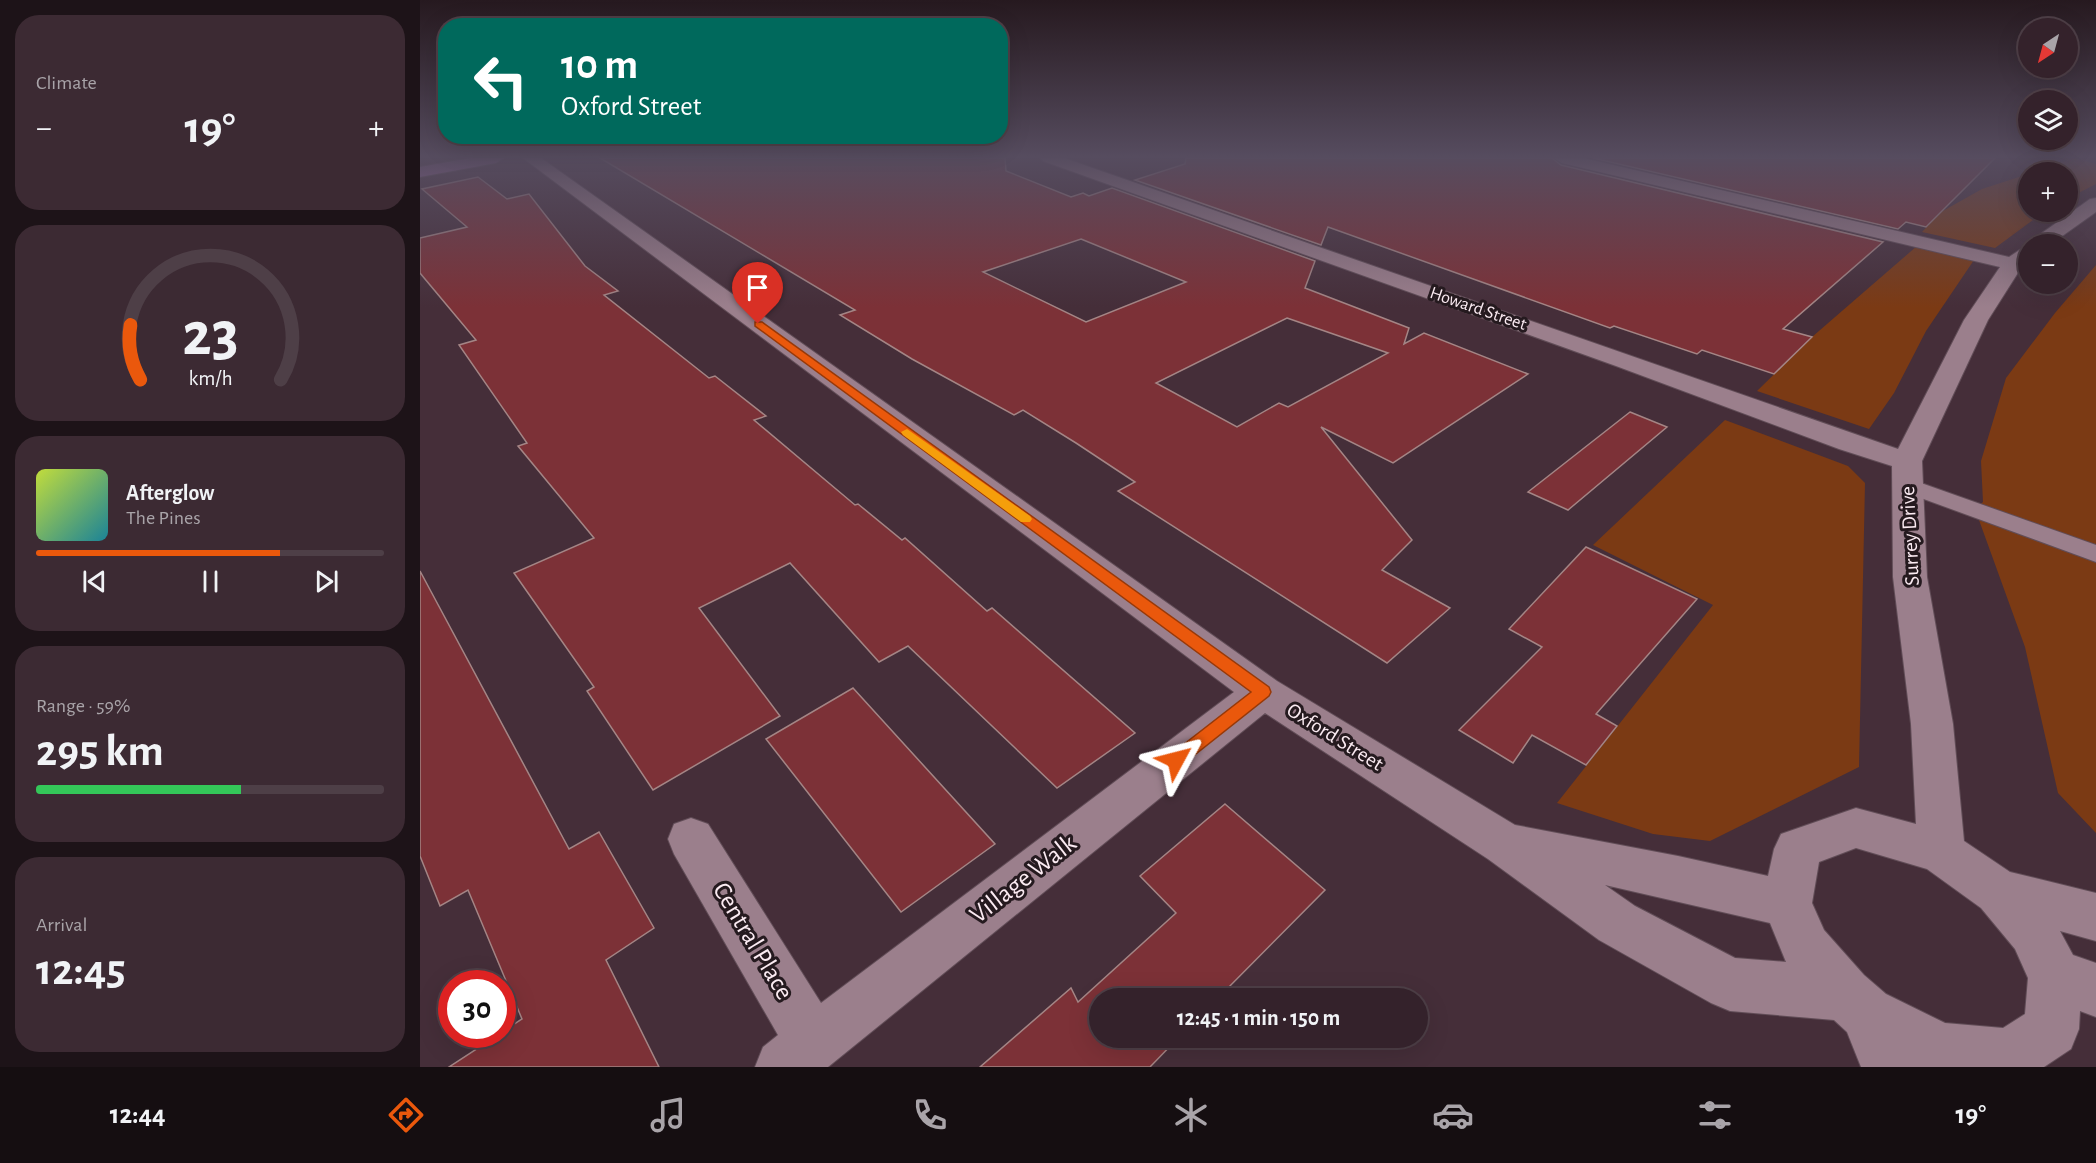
<!DOCTYPE html>
<meta charset="utf-8">
<style>
:root{--surface:#34222b;--page:#3c2a33;--text:#f1f3f6;--muted:#a9a4a9;--line:#4e3f47;--accent:#ea580c}
body{margin:0;font-family:"Alegreya Sans",sans-serif;background:var(--page);color:var(--text);height:100vh;display:flex;flex-direction:column;font-size:22px;white-space:nowrap}
*{box-sizing:border-box;margin:0}
p{font-size:20px;color:var(--muted)}
.icon{flex:none;width:33px;height:33px;fill:none;stroke:currentColor;stroke-width:2;stroke-linecap:round;stroke-linejoin:round}
.map{position:relative;flex:1;overflow:hidden}
.drawer{display:flex;flex-direction:column;gap:15px;padding:15px;background:#1d1318;width:420px}
.drawer>*{flex:none}
.top-card{position:absolute;left:18px;top:18px;width:570px;height:126px;border-radius:24px;box-shadow:0 6px 24px #0002,0 0 0 2px var(--line);background:#00695c;color:#fff;overflow:hidden}
.needle{width:39px;rotate:216deg}
.tools{position:absolute;left:1598px;top:18px;display:grid;gap:12px}
.tools a{display:grid;place-items:center;width:60px;height:60px;border-radius:50%;background:var(--surface);box-shadow:0 6px 24px #0002,0 0 0 2px var(--line);font-size:30px}
.speed{position:absolute;left:18px;top:970px;display:flex;gap:12px;font-size:30px;font-weight:700;text-align:center}
.speed>*{display:grid;place-content:center;width:78px;height:78px;border-radius:50%;background:var(--surface);box-shadow:0 6px 24px #0002,0 0 0 2px var(--line);line-height:1}
.speed .limit{border:9px solid #d22;background:#fff;color:#111}
.pin{position:absolute;display:grid;place-items:center;width:51px;height:51px;color:#fff;margin:-62px -26px;border-radius:50% 50% 50% 0;rotate:-45deg;box-shadow:0 0 6px #0007}
.pin .icon{rotate:45deg}
.me{position:absolute;width:66px;margin:-33px;rotate:52deg;stroke-linejoin:round;filter:drop-shadow(0 0 4px #0008)}
.turn{display:flex;align-items:center;gap:21px;height:126px;padding:0 24px;font-size:27px}
.turn .icon{width:78px;height:78px;stroke-width:2.5}
.turn b{display:block;font-size:42px;line-height:51px}
.big{font-size:45px;font-weight:700;line-height:1.1}
.drawer .tile{flex:1;display:flex;flex-direction:column;justify-content:center;gap:9px;min-width:0;padding:0 21px;border-radius:24px;background:var(--page)}
.drawer .dial{align-items:center;gap:0}
.dial svg{height:156px;overflow:visible;fill:none;stroke:var(--line);stroke-width:7;stroke-linecap:round;text-anchor:middle}
.dial text{fill:var(--text);stroke:none}
.song{display:flex;align-items:center;gap:18px}
.cover{width:72px;height:72px;border-radius:9px;background:linear-gradient(135deg,hsl(70 70% 55%),hsl(190 70% 35%))}
.played{height:6px;border-radius:3px;background:linear-gradient(90deg,var(--accent) 70%,var(--line) 70%)}
.keys{display:flex;justify-content:space-around;direction:ltr}
.heat{display:flex;justify-content:space-between;align-items:center;font-size:33px;direction:ltr}
.charge{height:9px;border-radius:4px;background:linear-gradient(90deg,#34c759 59%,var(--line) 0)}
.trip{position:absolute;left:669px;top:988px;width:339px;height:60px;border-radius:30px;background:var(--surface);box-shadow:0 6px 24px #0002,0 0 0 2px var(--line);font-weight:700;line-height:60px;text-align:center}
.dock{display:flex;height:96px;justify-content:space-around;align-items:center;background:#150e11;color:var(--muted)}
.dock .icon{width:42px;height:42px}
.dock .current{color:var(--accent)}
.dock b{font-size:27px;color:var(--text)}
main{display:flex;flex:1;min-height:0}
.map>svg:first-child{display:block}
</style>
<main>
<section class="drawer">
<div class="tile"><p>Climate</p>
<div class="heat"><a>−</a><b class="big">19°</b><a>+</a></div>
</div>
<div class="tile dial"><svg viewBox="0 0 100 80">
<path d="M14 69A42 42 0 1 1 86 69"/>
<path d="M14 69A42 42 0 0 1 9 41" stroke="#ea580c"/>
<text x="50" y="56" font-size="32" font-weight="700">23</text>
<text x="50" y="72" font-size="11">km/h</text>
</svg></div>
<div class="tile">
<div class="song"><i class="cover"></i><div><b>Afterglow</b><p>The Pines</p></div></div>
<div class="played"></div>
<div class="keys"><svg class="icon" aria-label="previous" viewBox="0 0 24 24"><path d="M18 5L8 12l10 7zM5 5v14"/></svg><svg class="icon" aria-label="pause" viewBox="0 0 24 24"><path d="M8 5v14M16 5v14"/></svg><svg class="icon" aria-label="next" viewBox="0 0 24 24"><path d="M6 5l10 7-10 7zM19 5v14"/></svg></div>
</div>
<div class="tile"><p>Range · 59%</p><b class="big">295 km</b><div class="charge"></div></div>
<div class="tile"><p>Arrival</p><b class="big">12:45</b></div>
</section>
<div class="map">
<svg width="1676" height="1067" viewBox="0 0 1676 1067">
<rect width="100%" height="100%" fill="#452e39"/>
<g fill="#7b3a14">
<path d="M1655,158L1676,164V184L1647,199V172H1612Z"/>
<path d="M1608,174V212H1624L1575,248L1502,232L1521,212L1562,189Z"/>
<path d="M1497,246L1554,260L1506,331L1474,393L1449,429L1337,391L1392,337Z"/>
<path d="M1676,265V833L1638,793L1605,647L1555,509L1563,502L1561,461L1586,378L1635,313Z"/>
<path d="M1305,420L1428,466L1445,483L1439,767L1290,841L1233,834L1137,803L1293,605L1173,545Z"/>
</g>
<g fill="#7c3137" stroke="#a48585" stroke-width="1.5" fill-rule="evenodd">
<path d="M180,158H585L586,171L651,197L663,193L669,196L692,188L895,261L885,288L989,328L984,344L1004,333L1108,374L973,463L901,427L992,540L962,570L1030,608L967,663L698,491L715,482L656,443L603,410L594,415L492,359L420,315L435,310ZM661,239L766,282L666,322L563,272ZM867,318L968,353L868,407L859,403L817,427L736,383Z"/>
<path d="M766,158H1132L1141,165L1463,242L1363,329L1392,337L1354,374L1282,350L1277,354L1194,326L1190,328L908,227L901,245L715,180L765,164Z"/>
<path d="M1173,158H1575L1506,227L1486,222L1478,229Z"/>
<path d="M58,177L87,199L109,194L165,266L198,291L184,295L289,378L295,376L346,416L334,420L435,505L438,504L482,540L485,538L567,611L572,608L715,733L637,788L488,646L459,662L370,563L279,608L360,716L233,790L167,691L174,687L94,573L174,538L98,446L107,443L39,345L56,340L0,273V238L47,227L2,189Z"/>
<path d="M1210,412L1247,427L1148,510L1108,492Z"/>
<path d="M1166,547L1277,599L1176,714L1197,726L1166,765L1112,735L1093,763L1039,730L1122,647L1089,629Z"/>
<path d="M0,571L149,849L179,832L234,928L186,960L239,1067H29L78,1035H82V1032L102,1019L48,890L20,906L0,856Z"/>
<path d="M433,688L575,844L481,912L346,739Z"/>
<path d="M805,804L905,890L797,999H680V1038H758L730,1067H560L651,988L658,1002L756,913L720,876Z"/>
</g>
<g fill="none" stroke-linecap="round" stroke-linejoin="round">
<g stroke="#614d57" stroke-width="2">
<path id="service" d="M1487,478L1676,545V562L1479,490L1475,485L1479,480Z"/>
</g>
<g stroke="#614d57" stroke-width="2">
<g id="minor">
<path d="M103,158H121L857,681L1095,825L1258,856L1348,876L1354,849L1361,834L1436,808L1496,824L1491,724L1473,577L1472,466L1419,449L1196,366L623,161L621,158H644L1478,449L1544,320L1580,267L1142,163L1134,158H1163L1589,257L1601,249L1608,247V263L1601,268L1568,320L1502,461L1507,577L1533,724L1544,841L1590,872L1676,893V941L1640,931L1653,955L1676,963V1017L1660,1011L1659,1029L1651,1049L1624,1067H1441L1427,1032L1414,1020L1310,1011L1291,1003L1179,940L1068,859L845,713L408,1067H335L343,1047L358,1035L254,854L248,839L254,824L271,818L288,824L401,1003L814,692ZM1436,848L1507,869L1561,908L1595,949L1608,978L1605,1014L1583,1028L1525,1023L1466,994L1444,975L1404,930L1392,903L1399,862ZM1185,885L1350,923L1366,962L1315,958L1215,906Z"/>
<path d="M1676,198V212L1631,244H1609L1612,240L1670,199Z"/>
</g>
</g>
<g stroke="#614d57" stroke-width="2">
<path id="primary" d="M50,158H84L76,163L0,177V167Z"/>
</g>
<use href="#service" fill="#9b7f8c" fill-rule="evenodd"/>
<use href="#minor" fill="#9b7f8c" fill-rule="evenodd"/>
<use href="#primary" fill="#ad6fb4" fill-rule="evenodd"/>
</g>
<linearGradient id="sky" x2="0" y2="1"><stop stop-color="#26191f"/><stop offset="0.51" stop-color="#564c5f"/><stop offset="1" stop-color="#564c5f" stop-opacity="0"/></linearGradient>
<rect width="1676" height="307" fill="url(#sky)"/>
<path fill="#ea580c" stroke="#983908" stroke-width="1.5" d="M335,322H342L849,687L851,692L849,696L762,765L756,768L750,765L747,760L750,755L831,692L335,326Z"/>
<path fill="#f59e0b" d="M487,429L610,516L612,519L610,522H601L483,435L481,432Z"/>
<g text-anchor="middle" dominant-baseline="central" stroke-width="6" stroke-linejoin="round" paint-order="stroke">
<g font-size="18" fill="#fbebf2" stroke="#251a1f">
<text transform="translate(1058 309) rotate(19)">Howard Street</text>
</g>
<g font-size="21" fill="#fbebf2" stroke="#251a1f">
<text transform="translate(1490 536) rotate(-93)">Surrey Drive</text>
<text transform="translate(915 737) rotate(32)">Oxford Street</text>
</g>
<g font-size="26" fill="#fbebf2" stroke="#251a1f">
<text transform="translate(603 879) rotate(-38)">Village Walk</text>
<text transform="translate(333 941) rotate(59)">Central Place</text>
</g>
</g>
</svg>
<div class="tools">
<a><svg class="needle" viewBox="-14 -14 28 28"><path d="M0-13l5 13h-10z" fill="#e53935"/><path d="M0 13l5-13h-10z" fill="#a9a4a9"/></svg></a>
<a><svg class="icon" aria-label="layers" viewBox="0 0 24 24"><path d="M12 4l9 5-9 5-9-5zM3 14l9 5 9-5"/></svg></a>
<a>+</a>
<a>−</a>
</div>
<div class="speed"><div class="limit">30</div></div>
<div class="pin" style="left:338px;top:324px;background:#d93025"><svg class="icon" aria-label="arrive" viewBox="0 0 24 24"><path d="M6 21V4h12l-3 4 3 4H6"/></svg></div>
<svg class="me" style="left:756px;top:760px" viewBox="-20 -20 40 40"><path d="M0-17L14 15 0 8-14 15z" fill="#ea580c" stroke="#fff" stroke-width="4"/></svg>
<div class="trip">12:45 · 1 min · 150 m</div>
<div class="top-card">
<div class="turn"><svg class="icon" aria-label="left" viewBox="0 0 24 24"><path d="M17 20v-9H6M10 6l-5 5 5 5"/></svg><div><b>10 m</b>Oxford Street</div></div>
</div>
</div>
</main>
<nav class="dock">
<b>12:44</b>
<svg class="icon current" aria-label="directions" viewBox="0 0 24 24"><path d="M12 3l9 9-9 9-9-9zM9 14v-3h6M13 9l2 2-2 2"/></svg>
<svg class="icon" aria-label="music" viewBox="0 0 24 24"><path d="M9 18V5l10-2v13"/><circle cx="6" cy="18" r="3"/><circle cx="16" cy="16" r="3"/></svg>
<svg class="icon" aria-label="phone" viewBox="0 0 24 24"><path d="M5 4h4l2 5-3 2q2 4 5 5l2-3 5 2v4C11 20 4 13 5 4z"/></svg>
<svg class="icon" aria-label="climate" viewBox="0 0 24 24"><path d="M12 3v18M4 7l16 10M4 17L20 7"/></svg>
<svg class="icon" aria-label="car" viewBox="0 0 24 24"><path d="M5 17H2v-5l4-1 3-4h7l3 4 3 1v5h-3M9 17h6M6 11h13"/><circle cx="7" cy="17" r="2"/><circle cx="17" cy="17" r="2"/></svg>
<svg class="icon" aria-label="filters" viewBox="0 0 24 24"><path d="M4 7h16M4 17h16"/><circle cx="9" cy="7" r="2"/><circle cx="15" cy="17" r="2"/></svg>
<b>19°</b>
</nav>
